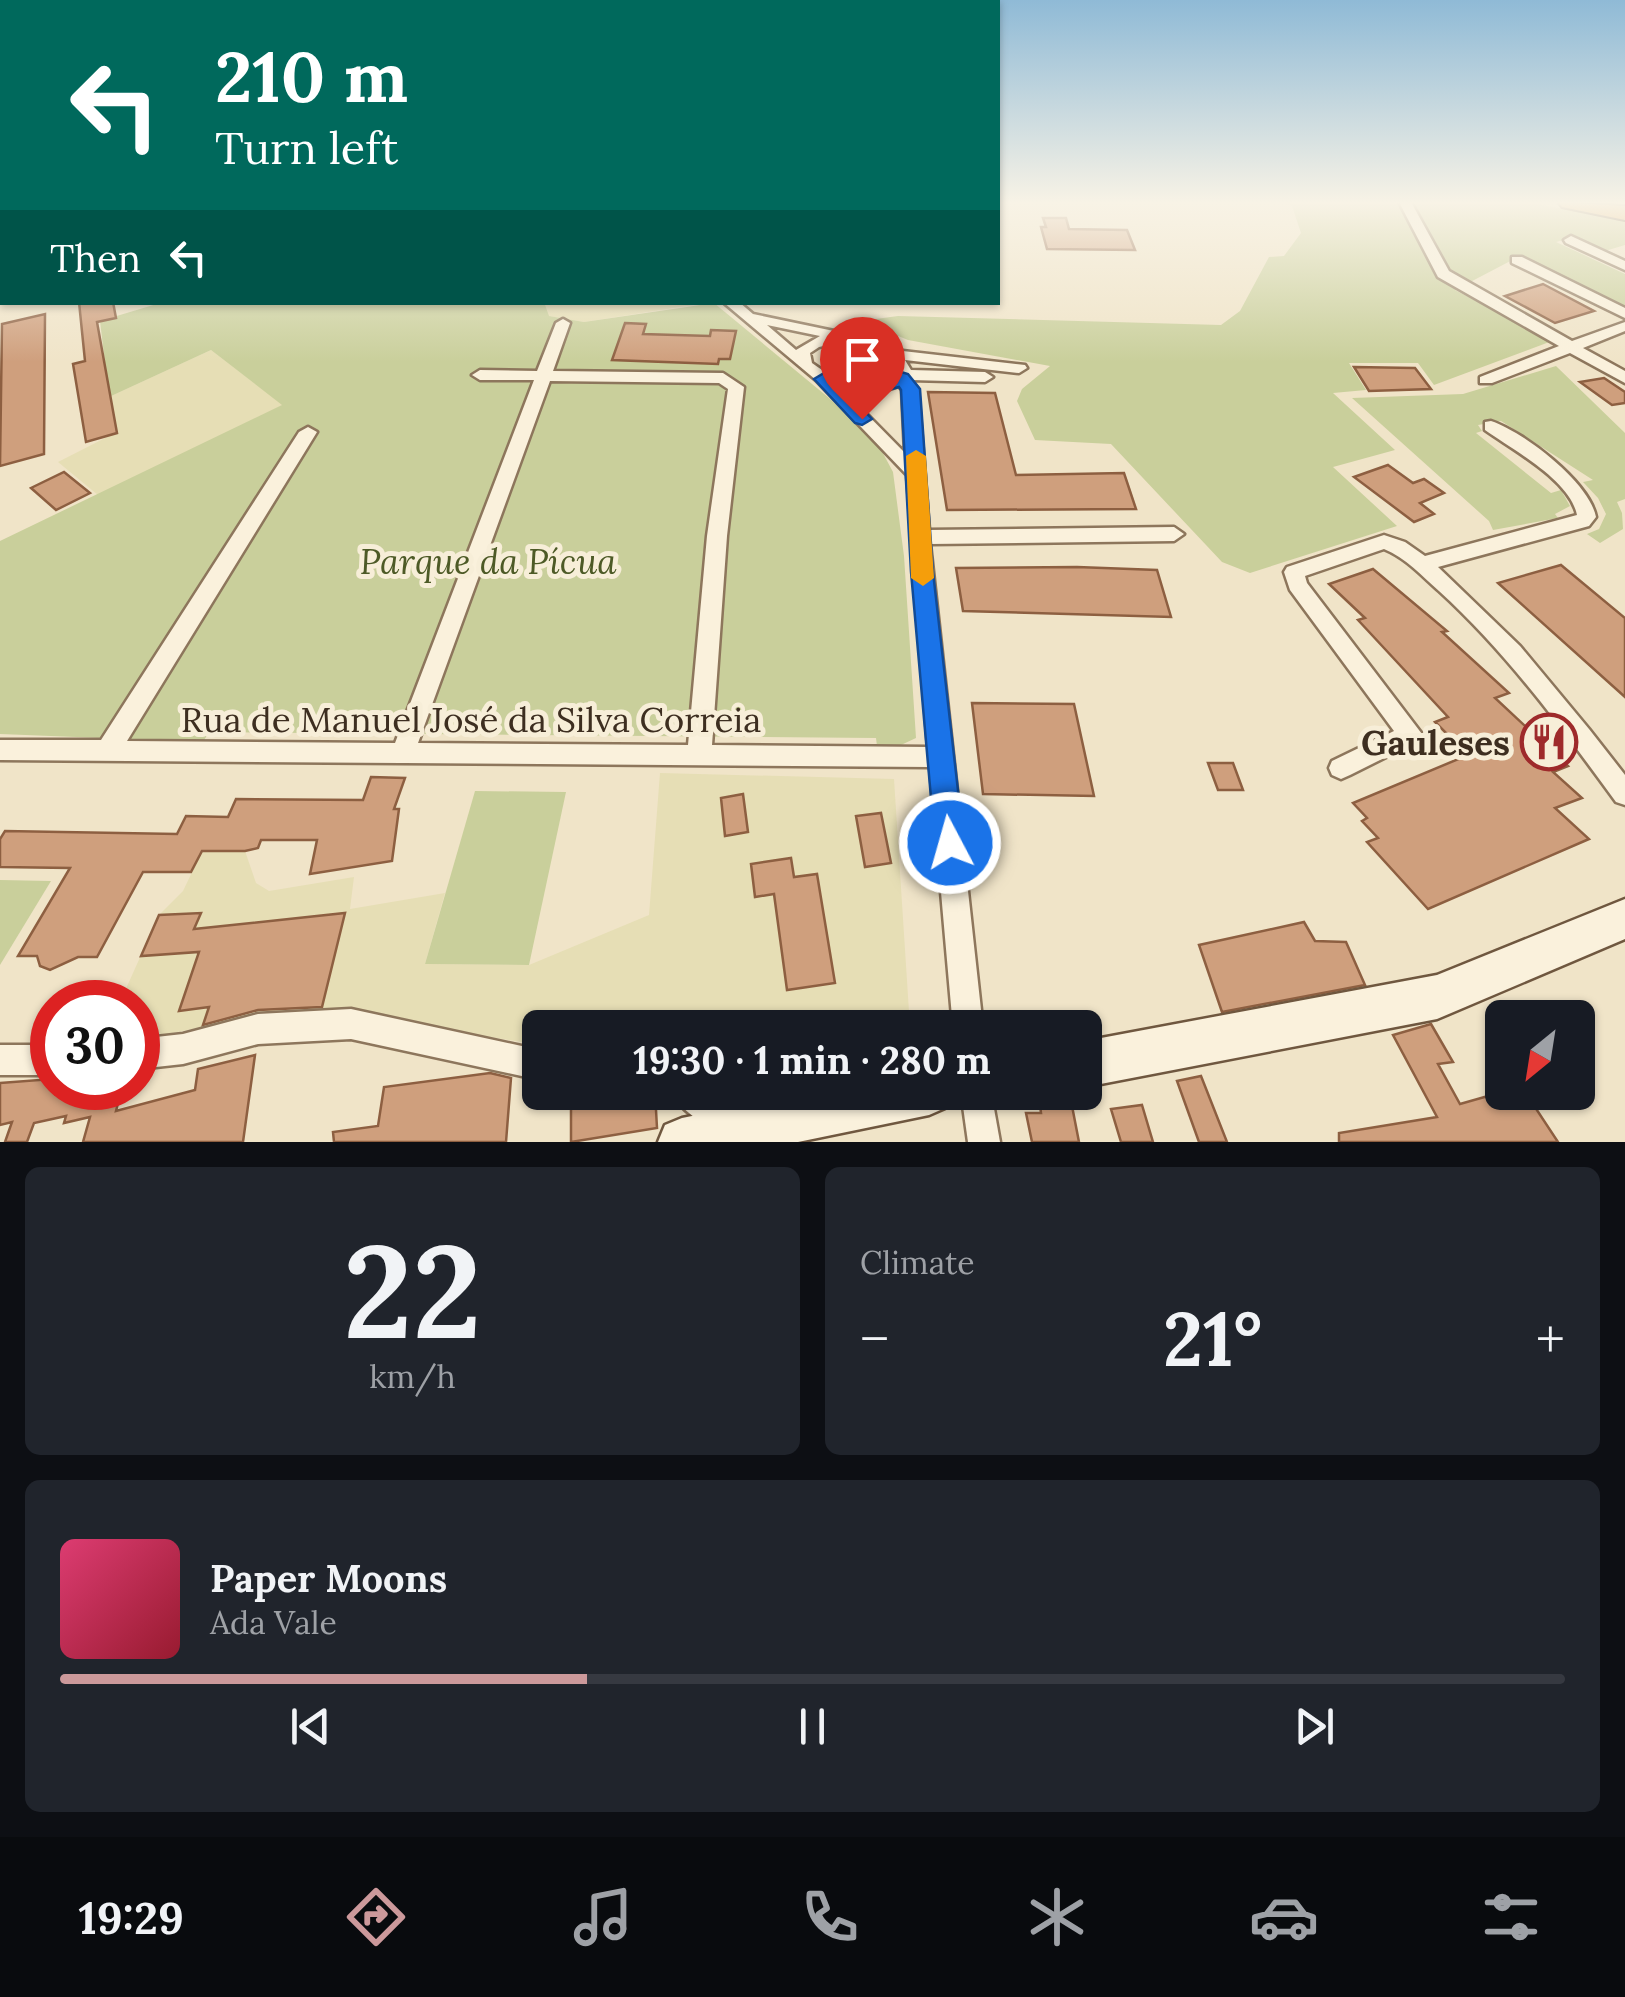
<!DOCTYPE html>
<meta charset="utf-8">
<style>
:root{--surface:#171b24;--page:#20242c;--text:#f1f3f6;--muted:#9ea1a6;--line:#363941;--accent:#cc999b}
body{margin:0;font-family:Lora,serif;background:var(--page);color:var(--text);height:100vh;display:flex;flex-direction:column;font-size:38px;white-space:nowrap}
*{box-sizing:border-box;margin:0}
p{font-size:32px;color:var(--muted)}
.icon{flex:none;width:55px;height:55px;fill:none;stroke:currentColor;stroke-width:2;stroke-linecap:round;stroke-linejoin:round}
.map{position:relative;height:1142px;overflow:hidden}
.drawer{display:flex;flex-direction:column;gap:25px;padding:25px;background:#0d0f14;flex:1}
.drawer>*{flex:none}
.top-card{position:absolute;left:0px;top:0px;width:1000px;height:305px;box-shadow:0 2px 8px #0004;background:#00695c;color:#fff;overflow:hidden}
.needle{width:65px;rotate:210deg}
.fabs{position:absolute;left:1485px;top:1000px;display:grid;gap:20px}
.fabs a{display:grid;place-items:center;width:110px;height:110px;border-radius:15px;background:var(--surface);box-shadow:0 2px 8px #0004;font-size:50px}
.speed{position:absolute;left:30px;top:980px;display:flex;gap:20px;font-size:50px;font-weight:700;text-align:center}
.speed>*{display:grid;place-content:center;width:130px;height:130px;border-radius:50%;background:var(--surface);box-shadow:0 2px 8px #0004;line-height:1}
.speed .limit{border:15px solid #d22;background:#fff;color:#111}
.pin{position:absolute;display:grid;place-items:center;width:85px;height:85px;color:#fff;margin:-102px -42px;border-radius:50% 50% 50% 0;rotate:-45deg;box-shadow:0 0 10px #0007}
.pin .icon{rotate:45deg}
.me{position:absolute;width:110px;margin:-55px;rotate:354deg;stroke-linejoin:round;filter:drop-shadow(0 0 8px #0008)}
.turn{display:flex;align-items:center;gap:35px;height:210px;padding:0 50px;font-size:45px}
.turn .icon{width:130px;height:130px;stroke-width:2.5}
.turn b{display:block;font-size:70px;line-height:85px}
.then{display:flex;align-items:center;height:95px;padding:0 50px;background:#0003;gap:20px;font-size:38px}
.big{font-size:75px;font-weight:700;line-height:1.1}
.drawer .widget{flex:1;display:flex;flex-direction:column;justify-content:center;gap:15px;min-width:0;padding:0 35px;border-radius:15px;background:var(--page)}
.drawer .dial{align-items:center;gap:0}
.dial b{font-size:130px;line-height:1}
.song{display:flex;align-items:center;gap:30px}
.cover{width:120px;height:120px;border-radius:15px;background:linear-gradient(135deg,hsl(340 70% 55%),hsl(350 70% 35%))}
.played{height:10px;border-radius:5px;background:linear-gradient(90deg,var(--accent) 35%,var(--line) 35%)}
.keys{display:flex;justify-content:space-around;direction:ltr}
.heat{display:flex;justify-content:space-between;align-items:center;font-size:55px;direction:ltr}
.drawer .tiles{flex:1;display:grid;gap:25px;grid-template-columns:1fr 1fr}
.widget:last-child{grid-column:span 2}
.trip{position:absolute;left:522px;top:1010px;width:580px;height:100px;border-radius:15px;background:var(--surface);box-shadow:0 2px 8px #0004;font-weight:700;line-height:100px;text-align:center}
.tab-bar{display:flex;height:160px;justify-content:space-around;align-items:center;background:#090b0e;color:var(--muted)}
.tab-bar .icon{width:70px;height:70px}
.tab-bar .current{color:var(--accent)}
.tab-bar b{font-size:45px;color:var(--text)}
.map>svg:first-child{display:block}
</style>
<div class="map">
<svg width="1625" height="1142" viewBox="0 0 1625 1142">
<rect width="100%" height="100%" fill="#f0e4c8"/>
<g fill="#e6deb5">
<path d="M544,303H706L584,322L548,316Z"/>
<path d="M211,350L283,405L98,495L58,462L113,434L109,397Z"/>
<path d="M660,773L894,779L910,1027L540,1028V1045L353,1015L321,1014L202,1027L138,1040V1002H120L159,915L183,891L204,847L245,851L256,883L269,891L354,877L350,909L445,893L425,964L529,965L649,915Z"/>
</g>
<g fill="#c9cf9b">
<path d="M1283,202H1525L1625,220V245L1605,251L1574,237L1556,242L1625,274V309L1518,257L1455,290L1552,341L1434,385L1418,363H1349L1366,390L1333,393L1395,450L1333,467L1397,526L1250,573L1222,562L1111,444L1035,440L1017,401L1022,389L1050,366L908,340L861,321L898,316L1221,325L1240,311L1269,257L1284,256L1301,233L1292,206Z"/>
<path d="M544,302L549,316L584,322L714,303L829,398L878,444L893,472L904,556L916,738L901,745L877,746L876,738L209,732L203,742L0,734V541L282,405L211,350L109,397L100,321L160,303Z"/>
<path d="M1556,366L1625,433V499L1617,502L1622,513L1623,529L1600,543L1587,534L1599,529L1606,514L1598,498L1583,482L1593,480L1501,421L1478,425L1482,431L1476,433L1551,493L1561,490L1570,506L1555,514L1558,518L1493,530L1489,521L1352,398L1463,394Z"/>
<path d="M475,791L566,792L529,965L425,964Z"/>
<path d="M0,880L51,881L0,965Z"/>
</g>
<g fill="#cf9f7d" stroke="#8d5f41" stroke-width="2.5">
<path d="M1043,218H1066L1069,229L1127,230L1135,250L1047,249L1041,227H1046Z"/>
<path d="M1543,284L1594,311L1555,323L1505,296Z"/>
<path d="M79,302H113L116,318L97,322L117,433L86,442L73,364L85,361Z"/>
<path d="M45,314L44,454L0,466L2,324Z"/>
<path d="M625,323L646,324L643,334L710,336L711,330L736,331L730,359H719L718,364L612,360Z"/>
<path d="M1354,367L1415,368L1431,389L1369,391Z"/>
<path d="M1604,378L1625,392V403L1612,405L1580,382Z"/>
<path d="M928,392L995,393L1016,475L1124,473L1136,509L947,510Z"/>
<path d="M1388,465L1413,483L1424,479L1444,493L1420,503L1434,514L1414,522L1354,477Z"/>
<path d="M64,472L90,493L56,510L31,488Z"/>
<path d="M1561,565L1625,618V697L1498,583Z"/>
<path d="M1077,567L1157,570L1171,617L963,611L956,568Z"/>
<path d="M1373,569L1447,631L1442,632L1509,693L1495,698L1568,766L1553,772L1582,798L1555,808L1589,839L1428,909L1367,842L1378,838L1362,821L1367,818L1353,803L1468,755L1435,722L1448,717L1358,620L1365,618L1329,584Z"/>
<path d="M972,703L1074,704L1094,796L983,794Z"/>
<path d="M1208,763H1233L1243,790H1218Z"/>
<path d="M371,777L405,778L394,809H399L392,861L310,874L317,840H261L258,848L245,851H202L191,872H143L97,957H78L50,970L40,966L37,956H18L70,868L0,867V839L5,831L177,834L186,816L228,817L236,799L363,800Z"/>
<path d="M743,794L748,832L725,836L721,798Z"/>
<path d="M881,813L891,863L865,867L856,816Z"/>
<path d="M791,858L794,877L817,874L835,983L787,990L774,894L755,897L751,864Z"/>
<path d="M201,913L194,929L345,913L322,1007L258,1010L203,1025L209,1007L179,1011L199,952L141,956L159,915Z"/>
<path d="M1304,922L1315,941L1346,942L1365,985L1222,1012L1199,945Z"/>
<path d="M1431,1024L1453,1062L1438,1064L1460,1104L1502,1092H1525L1558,1142H1339V1133L1437,1117L1393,1035Z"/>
<path d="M255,1055L243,1142H83L90,1117L64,1123L66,1116L34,1123L27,1142H5L12,1122L0,1125V1083L52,1079V1088H58L56,1094L85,1088H122L116,1111L195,1090L198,1069Z"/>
<path d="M490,1073L511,1078L506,1142H334L333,1132L378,1126L384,1087Z"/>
<path d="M1201,1076L1227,1142H1199L1177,1081Z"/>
<path d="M589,1092H655L657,1128L571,1142V1096Z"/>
<path d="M1040,1105L1072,1106L1079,1142H1032L1026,1113H1041Z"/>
<path d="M1142,1105L1153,1142H1121L1111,1109Z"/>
</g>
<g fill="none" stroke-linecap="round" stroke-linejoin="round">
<g stroke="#8d765c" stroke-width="5">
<g id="street">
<path d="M1399,202H1411L1449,271L1572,341L1625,322V331L1583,348L1625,371V383L1570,353L1492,383H1480V377L1559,346L1438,277Z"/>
<path d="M2,229V238L0,239V230Z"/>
<path d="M1571,236L1625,261V270L1566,243L1564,240Z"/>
<path d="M1512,257H1522L1625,308V318L1512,263Z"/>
<path d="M723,302H739L753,314L877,340L894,350L1025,365L1027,368L1019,373L905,360L911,370L985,372L993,377L985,382L911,380L918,389L929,530L1174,527L1184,534L1174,541L930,544L983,1028H953L930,767L0,760V740H101L299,432L308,427L317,432L127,741L395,743L534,380H480L472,375L480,370L537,371L556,323L563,319L570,323L553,371L723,373L744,387L727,536L712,745L928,747L907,475L816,380ZM767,325L820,336L796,350ZM841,342C863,344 882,351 896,369L894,375C866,392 836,381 812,363L810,353L819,347ZM550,381L719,383L728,389L707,536L688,745L418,743ZM899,386L902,390L905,453L843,390L878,393Z"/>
<path d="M1491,421C1524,432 1589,482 1596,517L1589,526L1438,567L1520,646L1589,729L1625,775V805L1616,802C1562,728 1507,653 1439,591C1422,576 1406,558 1384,549L1305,576L1307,583L1422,734L1418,741L1350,775L1341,779L1332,775L1329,768L1332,761L1394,731L1290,590L1284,572L1287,567L1384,535L1405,542L1425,556L1577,515C1570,480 1513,450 1485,430V422Z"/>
<path d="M351,1009L540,1050V1080L351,1039L258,1044L183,1064L138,1069V1039L183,1034L258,1014Z"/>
<rect x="0" y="1045" width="52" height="30"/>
<path d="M672,1092C703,1092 739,1091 753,1125L748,1136L737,1141C716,1132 680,1113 672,1092Z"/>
<path d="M961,1092H991L1000,1142H968Z"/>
</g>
</g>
<g stroke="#6f573f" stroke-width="5">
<g id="secondary">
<rect x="0" y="270" width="2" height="18"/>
<path d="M1625,899V939L1437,1019L1085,1087V1041L1437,975Z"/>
<path d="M811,1092H952L945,1108L929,1115L798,1142H658L665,1125L682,1118Z"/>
</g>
</g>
<g stroke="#5b4430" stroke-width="4">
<path id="highway" d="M1558,202L1625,206V220L1562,207Z"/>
</g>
<use href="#street" fill="#faf1dc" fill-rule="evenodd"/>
<use href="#secondary" fill="#faf1dc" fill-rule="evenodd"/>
<use href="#highway" fill="#e0a458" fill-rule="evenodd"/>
</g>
<linearGradient id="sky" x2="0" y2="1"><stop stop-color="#8fbad6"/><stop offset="0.56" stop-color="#f8f3e6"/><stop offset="1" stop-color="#f8f3e6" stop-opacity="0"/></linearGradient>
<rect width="1625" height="362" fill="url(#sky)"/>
<path fill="#1a73e8" stroke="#114b97" stroke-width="2.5" d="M901,372L908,374L920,389L933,572L964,843L960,853L950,857L939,853L935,843L911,572L901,390L899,387L873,394L843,388L872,419L862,425L855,423L814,379L824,373L873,383Z"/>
<path fill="#f59e0b" d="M916,450L926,456L934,578L923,586L911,578L906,456Z"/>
<defs>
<g id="restaurant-ring" transform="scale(2.875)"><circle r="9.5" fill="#f7eed8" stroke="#9e2a2b" stroke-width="1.5"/><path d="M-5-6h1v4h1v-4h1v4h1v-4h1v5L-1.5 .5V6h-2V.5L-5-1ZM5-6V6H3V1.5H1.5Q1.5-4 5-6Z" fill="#9e2a2b"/></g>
</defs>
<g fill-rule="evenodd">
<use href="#restaurant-ring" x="1549" y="742"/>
</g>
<g text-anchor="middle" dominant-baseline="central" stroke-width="10" stroke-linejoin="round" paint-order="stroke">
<g font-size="35" font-style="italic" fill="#4d5a26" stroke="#f7eed8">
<text x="488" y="561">Parque da Pícua</text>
</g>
<g font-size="35" fill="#3d2e20" stroke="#f7eed8">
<text x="471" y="719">Rua de Manuel José da Silva Correia</text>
</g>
<g font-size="35" font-weight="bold" fill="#3d2e20" stroke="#f7eed8" text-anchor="end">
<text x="1510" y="742">Gauleses</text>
</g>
</g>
</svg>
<div class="fabs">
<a><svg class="needle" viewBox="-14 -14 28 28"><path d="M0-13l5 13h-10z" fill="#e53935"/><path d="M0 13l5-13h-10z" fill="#9ea1a6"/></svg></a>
</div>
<div class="speed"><div class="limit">30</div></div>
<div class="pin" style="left:862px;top:419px;background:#d93025"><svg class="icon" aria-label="arrive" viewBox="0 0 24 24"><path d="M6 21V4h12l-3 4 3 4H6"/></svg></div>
<svg class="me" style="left:950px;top:843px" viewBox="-20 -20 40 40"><circle r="17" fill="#1a73e8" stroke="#fff" stroke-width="3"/><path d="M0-11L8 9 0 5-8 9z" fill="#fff"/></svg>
<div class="trip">19:30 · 1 min · 280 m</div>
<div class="top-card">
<div class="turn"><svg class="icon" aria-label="left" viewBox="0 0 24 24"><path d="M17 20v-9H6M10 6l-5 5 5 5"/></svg><div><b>210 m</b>Turn left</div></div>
<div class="then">Then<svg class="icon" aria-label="left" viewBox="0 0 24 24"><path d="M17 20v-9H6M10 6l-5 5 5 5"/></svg></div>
</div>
</div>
<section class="drawer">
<div class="tiles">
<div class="widget dial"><b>22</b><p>km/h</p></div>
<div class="widget"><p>Climate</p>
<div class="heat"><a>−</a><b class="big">21°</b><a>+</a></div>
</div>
<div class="widget">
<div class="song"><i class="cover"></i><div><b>Paper Moons</b><p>Ada Vale</p></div></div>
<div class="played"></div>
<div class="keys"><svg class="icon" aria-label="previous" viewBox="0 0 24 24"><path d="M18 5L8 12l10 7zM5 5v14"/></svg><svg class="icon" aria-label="pause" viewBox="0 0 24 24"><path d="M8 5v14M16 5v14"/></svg><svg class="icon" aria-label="next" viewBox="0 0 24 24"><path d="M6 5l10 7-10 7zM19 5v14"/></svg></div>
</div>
</div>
</section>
<nav class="tab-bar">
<b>19:29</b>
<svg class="icon current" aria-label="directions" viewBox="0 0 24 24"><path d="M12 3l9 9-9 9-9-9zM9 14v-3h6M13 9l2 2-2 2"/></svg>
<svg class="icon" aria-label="music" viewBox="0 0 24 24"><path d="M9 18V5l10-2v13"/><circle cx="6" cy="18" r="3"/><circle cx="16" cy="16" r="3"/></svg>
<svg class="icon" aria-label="phone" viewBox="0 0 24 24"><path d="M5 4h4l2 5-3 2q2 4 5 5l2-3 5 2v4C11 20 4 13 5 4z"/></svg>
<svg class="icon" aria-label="climate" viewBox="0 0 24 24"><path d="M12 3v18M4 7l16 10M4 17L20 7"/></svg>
<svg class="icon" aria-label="car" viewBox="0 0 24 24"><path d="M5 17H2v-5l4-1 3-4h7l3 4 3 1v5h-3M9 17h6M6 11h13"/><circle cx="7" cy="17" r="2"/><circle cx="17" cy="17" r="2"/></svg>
<svg class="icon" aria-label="filters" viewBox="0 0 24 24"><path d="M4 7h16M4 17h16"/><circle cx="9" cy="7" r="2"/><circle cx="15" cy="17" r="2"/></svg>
</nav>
